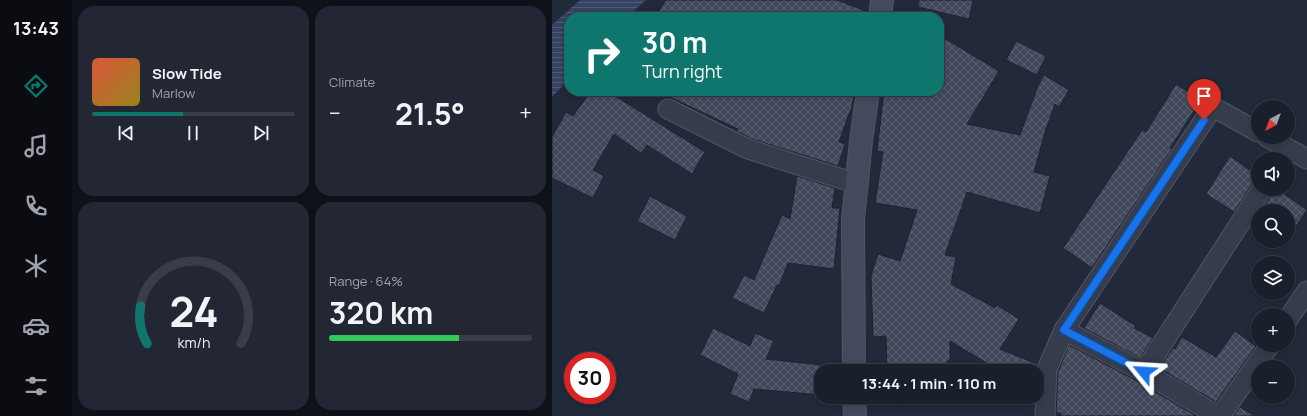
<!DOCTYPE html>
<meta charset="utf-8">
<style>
:root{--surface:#1a1f2c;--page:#232734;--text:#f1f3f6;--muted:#9fa2a9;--line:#383d48;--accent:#0f766e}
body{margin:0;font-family:Manrope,sans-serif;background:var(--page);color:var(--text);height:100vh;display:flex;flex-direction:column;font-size:15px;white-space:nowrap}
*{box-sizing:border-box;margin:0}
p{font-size:13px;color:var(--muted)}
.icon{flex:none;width:22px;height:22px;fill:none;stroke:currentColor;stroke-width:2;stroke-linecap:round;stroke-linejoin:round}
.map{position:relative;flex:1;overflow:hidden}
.sheet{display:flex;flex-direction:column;gap:6px;padding:6px;background:#0e1118;width:480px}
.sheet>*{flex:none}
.top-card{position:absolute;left:12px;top:12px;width:380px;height:84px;border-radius:16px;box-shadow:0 2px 6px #0003,0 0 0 1px var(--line);background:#0f766e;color:#fff;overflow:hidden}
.needle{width:26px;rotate:221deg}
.fabs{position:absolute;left:699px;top:100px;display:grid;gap:8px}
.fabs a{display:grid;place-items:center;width:44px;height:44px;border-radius:50%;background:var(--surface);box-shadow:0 2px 6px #0003,0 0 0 1px var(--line);font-size:20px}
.speed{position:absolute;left:12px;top:352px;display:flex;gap:8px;font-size:20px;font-weight:700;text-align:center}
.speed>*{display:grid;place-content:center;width:52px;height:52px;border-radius:50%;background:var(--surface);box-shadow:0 2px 6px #0003,0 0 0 1px var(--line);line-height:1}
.speed .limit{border:6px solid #d22;background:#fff;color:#111}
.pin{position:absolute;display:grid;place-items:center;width:34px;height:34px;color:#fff;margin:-41px -17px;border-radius:50% 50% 50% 0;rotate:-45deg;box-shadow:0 0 4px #0007}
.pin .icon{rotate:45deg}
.me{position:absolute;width:44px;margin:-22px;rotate:297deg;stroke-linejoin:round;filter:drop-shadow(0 0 3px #0008)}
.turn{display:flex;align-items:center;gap:14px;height:84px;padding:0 12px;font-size:18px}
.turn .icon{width:52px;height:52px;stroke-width:2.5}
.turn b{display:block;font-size:28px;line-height:34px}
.big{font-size:30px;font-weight:700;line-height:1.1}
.sheet .widget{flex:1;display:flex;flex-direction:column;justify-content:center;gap:6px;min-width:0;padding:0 14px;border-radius:16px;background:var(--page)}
.sheet .dial{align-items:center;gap:0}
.dial svg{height:104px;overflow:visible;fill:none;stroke:var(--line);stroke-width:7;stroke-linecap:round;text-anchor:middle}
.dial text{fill:var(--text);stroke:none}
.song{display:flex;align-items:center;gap:12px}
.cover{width:48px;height:48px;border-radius:6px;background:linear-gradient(135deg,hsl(10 70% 55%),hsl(50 70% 35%))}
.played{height:4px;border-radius:2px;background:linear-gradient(90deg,var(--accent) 45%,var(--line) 45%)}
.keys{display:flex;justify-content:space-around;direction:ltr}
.heat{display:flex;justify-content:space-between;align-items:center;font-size:22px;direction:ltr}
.charge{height:6px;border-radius:3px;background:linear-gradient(90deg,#34c759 64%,var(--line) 0)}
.sheet .tiles{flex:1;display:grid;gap:6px;grid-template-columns:repeat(2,1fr)}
.trip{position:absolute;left:262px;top:364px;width:230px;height:40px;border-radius:16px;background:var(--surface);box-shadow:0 2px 6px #0003,0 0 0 1px var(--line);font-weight:700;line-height:40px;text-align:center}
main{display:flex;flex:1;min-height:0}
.dock{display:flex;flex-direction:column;width:72px;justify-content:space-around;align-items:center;background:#0a0c12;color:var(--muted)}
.dock .icon{width:28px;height:28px}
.dock .current{color:var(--accent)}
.dock b{font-size:18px;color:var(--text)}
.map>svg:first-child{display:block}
</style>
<main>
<nav class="dock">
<b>13:43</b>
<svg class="icon current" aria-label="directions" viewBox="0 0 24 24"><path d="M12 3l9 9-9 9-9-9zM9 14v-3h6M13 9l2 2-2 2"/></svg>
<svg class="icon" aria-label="music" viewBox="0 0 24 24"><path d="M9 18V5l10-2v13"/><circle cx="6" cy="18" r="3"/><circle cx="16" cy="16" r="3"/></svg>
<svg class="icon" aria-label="phone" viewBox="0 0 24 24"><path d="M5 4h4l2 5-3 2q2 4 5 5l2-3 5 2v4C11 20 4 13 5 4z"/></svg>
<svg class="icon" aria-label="climate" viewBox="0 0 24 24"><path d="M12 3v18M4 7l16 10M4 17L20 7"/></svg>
<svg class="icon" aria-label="car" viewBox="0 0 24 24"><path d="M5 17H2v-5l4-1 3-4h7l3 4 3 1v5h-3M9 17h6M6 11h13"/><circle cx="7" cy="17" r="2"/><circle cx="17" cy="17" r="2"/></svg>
<svg class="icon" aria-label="filters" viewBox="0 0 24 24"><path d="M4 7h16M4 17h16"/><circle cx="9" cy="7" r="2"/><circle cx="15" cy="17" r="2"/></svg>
</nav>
<section class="sheet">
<div class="tiles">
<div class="widget">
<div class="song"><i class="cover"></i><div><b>Slow Tide</b><p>Marlow</p></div></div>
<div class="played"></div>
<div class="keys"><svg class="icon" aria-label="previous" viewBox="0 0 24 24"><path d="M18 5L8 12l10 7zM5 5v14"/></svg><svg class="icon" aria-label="pause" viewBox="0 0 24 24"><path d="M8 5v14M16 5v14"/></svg><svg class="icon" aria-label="next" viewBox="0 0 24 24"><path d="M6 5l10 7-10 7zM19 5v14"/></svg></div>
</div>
<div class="widget"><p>Climate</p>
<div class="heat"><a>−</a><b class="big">21.5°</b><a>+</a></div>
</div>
<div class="widget dial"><svg viewBox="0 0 100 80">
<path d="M14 69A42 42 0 1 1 86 69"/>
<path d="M14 69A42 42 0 0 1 9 40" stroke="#0f766e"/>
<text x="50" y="56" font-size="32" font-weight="700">24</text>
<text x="50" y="72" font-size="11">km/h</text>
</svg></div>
<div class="widget"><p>Range · 64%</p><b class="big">320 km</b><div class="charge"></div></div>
</div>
</section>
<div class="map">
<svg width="755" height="416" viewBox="0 0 755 416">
<defs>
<pattern id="water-rules" width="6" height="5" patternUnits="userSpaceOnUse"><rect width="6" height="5" fill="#354262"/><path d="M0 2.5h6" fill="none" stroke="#505b77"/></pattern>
<pattern id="building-cross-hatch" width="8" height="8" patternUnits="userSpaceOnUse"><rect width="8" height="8" fill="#41485c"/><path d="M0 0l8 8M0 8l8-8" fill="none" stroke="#5a6072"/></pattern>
</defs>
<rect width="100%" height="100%" fill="#22293a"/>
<path fill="url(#water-rules)" d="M28,0H94L75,17H17V79L0,97V25Z"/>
<g fill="url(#building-cross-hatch)" stroke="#1d2331">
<path d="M114,0H285L316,12V17H103Z"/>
<path d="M367,0H421L417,19L366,7Z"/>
<path d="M387,35L447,71L415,124L468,135L486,86L492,75L517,90L507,107L503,104L493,132L482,172L498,176L488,213L415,192L393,255L404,257L399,284L443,308L445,305L467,319L448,349L485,364L484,371H448L398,341V361H395V371H335L334,336L321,337L319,276L326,254L348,261L365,210L323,203L331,152L325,151L332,91H387Z"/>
<path d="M464,41L494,56L485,75L454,60Z"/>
<path d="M624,84L649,100L618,148L620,149L540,268L511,248L590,130L594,132Z"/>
<path d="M39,91H55L153,152L140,174L95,145L89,153L62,134L41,170L52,176L41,198L0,178V137L14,112L21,116Z"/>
<path d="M105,91H303L299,111H298L287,142L293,144L286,166L200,139L185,131L186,129Z"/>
<path d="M678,156L706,176V179L701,183L682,212L654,194Z"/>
<path d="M245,176L283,188L280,208H288L282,269L236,263L227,286L225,285L212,313L180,298L192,275L202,280L230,215L238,219Z"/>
<path d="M721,189H725L755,210L736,238V211H709L719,195Z"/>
<path d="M98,196L135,216L123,240L85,221Z"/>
<path d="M706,216V227L701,224Z"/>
<path d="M548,303L584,326L582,328L601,338L588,358L532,328Z"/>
<path d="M161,328L198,346L203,333L222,341L214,359L269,365V395L202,389L197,402L178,394L186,374L148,355Z"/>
<path d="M683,331L704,346L664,402L607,368L621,348L623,349L630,337L664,357Z"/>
<path d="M517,345L587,382L644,416H509V413H504L506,372Z"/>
<path d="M336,397H396L397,403L336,405Z"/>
<path d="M688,407L703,416H681Z"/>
</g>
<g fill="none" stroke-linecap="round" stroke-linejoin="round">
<g stroke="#515665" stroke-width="21">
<g id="street">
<path d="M116,109L196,149L306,184"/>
<path d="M715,137L755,159"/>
<path d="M736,319L755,291"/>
<path d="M512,330L592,372L666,416"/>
<path d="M592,372L710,189"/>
<path d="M493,416L495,369L512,330L661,107L706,132"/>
<path d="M668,416L718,345"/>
</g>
</g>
<g stroke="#515665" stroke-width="24">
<g id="secondary">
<path d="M328,17L330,0"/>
<path d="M302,371L301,220L309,141L316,91"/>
<path d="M302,397L303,416"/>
</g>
</g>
<use href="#street" stroke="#363c4b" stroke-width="19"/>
<use href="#secondary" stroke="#444a5e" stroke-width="22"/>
</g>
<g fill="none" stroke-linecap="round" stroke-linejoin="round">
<g stroke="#114b97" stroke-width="10">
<path id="route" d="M592,372L512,330L652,120"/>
</g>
<use href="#route" stroke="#1a73e8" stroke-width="7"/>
</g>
</svg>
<div class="fabs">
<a><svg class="needle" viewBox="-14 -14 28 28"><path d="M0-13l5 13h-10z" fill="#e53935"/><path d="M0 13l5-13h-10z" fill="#9fa2a9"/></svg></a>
<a><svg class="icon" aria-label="sound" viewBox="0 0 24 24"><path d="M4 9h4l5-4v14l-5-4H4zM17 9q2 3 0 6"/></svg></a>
<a><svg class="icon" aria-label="search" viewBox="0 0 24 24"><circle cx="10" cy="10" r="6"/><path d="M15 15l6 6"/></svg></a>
<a><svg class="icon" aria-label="layers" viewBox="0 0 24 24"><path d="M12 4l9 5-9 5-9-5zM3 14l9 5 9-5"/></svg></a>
<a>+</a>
<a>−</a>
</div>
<div class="speed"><div class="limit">30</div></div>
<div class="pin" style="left:652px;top:120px;background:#d93025"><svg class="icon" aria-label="arrive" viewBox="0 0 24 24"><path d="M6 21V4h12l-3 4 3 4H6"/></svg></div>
<svg class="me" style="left:592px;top:372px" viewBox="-20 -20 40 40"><path d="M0-17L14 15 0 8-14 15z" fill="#1a73e8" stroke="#fff" stroke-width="4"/></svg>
<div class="trip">13:44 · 1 min · 110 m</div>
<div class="top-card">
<div class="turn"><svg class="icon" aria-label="right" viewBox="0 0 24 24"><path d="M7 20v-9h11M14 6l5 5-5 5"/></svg><div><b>30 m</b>Turn right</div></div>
</div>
</div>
</main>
